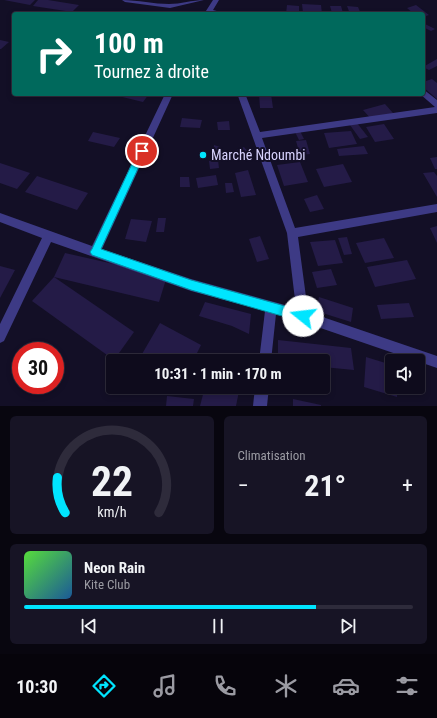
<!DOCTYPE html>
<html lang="fr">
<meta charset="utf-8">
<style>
:root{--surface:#0e0b1c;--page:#171425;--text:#f1f3f6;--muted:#9b9ba3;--line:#2e2b3b;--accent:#00e5ff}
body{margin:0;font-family:"Roboto Condensed",sans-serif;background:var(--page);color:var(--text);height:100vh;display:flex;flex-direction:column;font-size:15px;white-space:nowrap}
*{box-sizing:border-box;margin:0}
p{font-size:13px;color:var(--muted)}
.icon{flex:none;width:22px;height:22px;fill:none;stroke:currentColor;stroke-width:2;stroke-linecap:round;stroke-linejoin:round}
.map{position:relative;height:406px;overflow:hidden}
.side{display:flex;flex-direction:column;gap:10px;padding:10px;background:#08060f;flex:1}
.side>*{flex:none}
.hud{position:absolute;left:12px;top:12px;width:413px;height:84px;border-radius:4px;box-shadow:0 2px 6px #0003,0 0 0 1px var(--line);background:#00695c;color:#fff;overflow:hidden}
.buttons{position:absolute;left:385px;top:354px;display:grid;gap:8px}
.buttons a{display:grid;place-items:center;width:40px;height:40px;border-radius:4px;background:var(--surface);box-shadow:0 2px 6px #0003,0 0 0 1px var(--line);font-size:20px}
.speed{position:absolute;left:12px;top:342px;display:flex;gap:8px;font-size:20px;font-weight:700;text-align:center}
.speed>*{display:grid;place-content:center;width:52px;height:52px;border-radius:50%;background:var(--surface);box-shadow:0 2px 6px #0003,0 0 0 1px var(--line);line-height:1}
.speed .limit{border:6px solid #d22;background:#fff;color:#111}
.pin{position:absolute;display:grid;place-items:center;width:34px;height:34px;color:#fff;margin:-17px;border:2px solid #fff;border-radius:50%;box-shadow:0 1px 4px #0007}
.me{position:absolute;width:44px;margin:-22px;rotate:286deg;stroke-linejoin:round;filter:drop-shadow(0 0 3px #0008)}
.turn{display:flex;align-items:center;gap:14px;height:84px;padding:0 16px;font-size:18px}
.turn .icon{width:52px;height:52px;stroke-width:2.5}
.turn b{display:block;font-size:28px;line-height:34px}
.big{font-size:30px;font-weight:700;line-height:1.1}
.side .tile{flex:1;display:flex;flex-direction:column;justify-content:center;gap:6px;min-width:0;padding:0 14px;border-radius:6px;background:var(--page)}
.side .dial{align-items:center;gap:0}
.dial svg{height:104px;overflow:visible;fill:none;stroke:var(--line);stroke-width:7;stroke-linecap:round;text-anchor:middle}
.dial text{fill:var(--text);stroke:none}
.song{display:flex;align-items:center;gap:12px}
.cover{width:48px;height:48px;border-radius:6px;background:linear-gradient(135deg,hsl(110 70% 55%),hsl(210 70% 35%))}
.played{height:4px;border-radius:2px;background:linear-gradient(90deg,var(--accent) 75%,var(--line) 75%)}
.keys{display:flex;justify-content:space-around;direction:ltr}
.heat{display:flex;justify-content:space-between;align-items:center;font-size:22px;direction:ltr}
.side .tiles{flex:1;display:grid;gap:10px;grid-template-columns:1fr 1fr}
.tile:last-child{grid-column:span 2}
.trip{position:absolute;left:106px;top:354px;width:224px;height:40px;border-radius:4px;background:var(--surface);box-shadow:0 2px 6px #0003,0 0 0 1px var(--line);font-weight:700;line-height:40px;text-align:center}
.dock{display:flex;height:64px;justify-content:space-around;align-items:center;background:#06040b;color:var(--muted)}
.dock .icon{width:28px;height:28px}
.dock .on{color:var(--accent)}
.dock b{font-size:18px;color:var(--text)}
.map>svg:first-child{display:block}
</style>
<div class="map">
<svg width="437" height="406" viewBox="0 0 437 406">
<rect width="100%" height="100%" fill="#130f26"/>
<g fill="#241b47">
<path d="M4,0H35L30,5Z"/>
<path d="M38,0H48L79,5L72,12L33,6Z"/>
<path d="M302,4L321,5L322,14L303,13Z"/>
<path d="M287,5L299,6V14H286Z"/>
<path d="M416,5L429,15L423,17V14H414L407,8Z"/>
<path d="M330,6H341L343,13H332Z"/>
<path d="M347,6L358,7L361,14H350Z"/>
<path d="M423,23L435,29L431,31L423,27Z"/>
<path d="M0,40L9,42L1,49H0Z"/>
<path d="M437,59V66L429,70L423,67Z"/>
<path d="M432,79L437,83V99L423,87V82Z"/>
<path d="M110,94H149L143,102Z"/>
<path d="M259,94H271L273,108H260Z"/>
<path d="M385,104L393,113L372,120L363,110Z"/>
<path d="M182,118L202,120L200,128L180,127Z"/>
<path d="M229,121L230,130H218L217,122Z"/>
<path d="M357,123L368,137L360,139L350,125Z"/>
<path d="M384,124L394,139L375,142L366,127Z"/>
<path d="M300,131L304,139L299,140L295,132Z"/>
<path d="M351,131L357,144L329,148L324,133Z"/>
<path d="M93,132L120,138L114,147L88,141Z"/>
<path d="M306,140L310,154L300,155L296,141Z"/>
<path d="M214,145L220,147V157H213Z"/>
<path d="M364,146L368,154L339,156L337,149Z"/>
<path d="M244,147L250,154L238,160L232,152Z"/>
<path d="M437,157V169H435L430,158Z"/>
<path d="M218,160L219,168L210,169L209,161Z"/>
<path d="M300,162L308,182L284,186L277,165Z"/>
<path d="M0,163L30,173L17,189L0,183Z"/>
<path d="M343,164L352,182L324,187L316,169Z"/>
<path d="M248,170L256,195L241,197L235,173Z"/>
<path d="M434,172L437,176V197L423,173Z"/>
<path d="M216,175L218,185L198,188L196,178Z"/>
<path d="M37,176L88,193L77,210L25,192Z"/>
<path d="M180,177H189L190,187H180Z"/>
<path d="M225,183H232L234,192L226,193Z"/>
<path d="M317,195L324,209L310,212L304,199Z"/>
<path d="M158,218H166L164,232H156Z"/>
<path d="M131,219L152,221L146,242L125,239Z"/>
<path d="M437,226V243L430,228Z"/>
<path d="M260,236L269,259L257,262L249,239Z"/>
<path d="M347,237L352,254L344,255L338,238Z"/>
<path d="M384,238L394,258L365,263L356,243Z"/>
<path d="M335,240L343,263L318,266L310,242Z"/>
<path d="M65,253L167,276L159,302L54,277Z"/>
<path d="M407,260L416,279L375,287L367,267Z"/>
<path d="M0,266L15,270L0,298Z"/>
<path d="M331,269L337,285L317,288L312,272Z"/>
<path d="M54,277L134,332L114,360L32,301Z"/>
<path d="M319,297L353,308L351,322L316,311Z"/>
<path d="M205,302L251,314L249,334L232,326L199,316Z"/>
<path d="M409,303L414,317L381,319L377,305Z"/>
<path d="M160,323L201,345L193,361H138Z"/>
<path d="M278,340L351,348L354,370L323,367V361H278Z"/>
<path d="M366,357L392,365V387H397V397L364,387Z"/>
<path d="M205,387H225L239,391L236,406H200Z"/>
<path d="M167,396L194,399L193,406H166Z"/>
<path d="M293,399L321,405V406H293Z"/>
</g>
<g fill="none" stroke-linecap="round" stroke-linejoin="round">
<g fill="#3d3a85" fill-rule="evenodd">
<path d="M122,0C138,0 154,4 169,4C181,4 192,0 204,0L170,8L125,2Z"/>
<path d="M213,0H219L213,10L228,14H204Z"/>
<path d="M423,89L437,100V113L262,138L295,228L437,204V212L298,237L308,312L437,356V368L303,322L276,314L271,361H259L265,311L191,291L51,242L4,341L0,343V324L42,238L0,222V213L92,246L165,94H173L102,249L191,279L296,308L287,233L238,96L239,94H245L246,96L260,132L435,107L420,94H423Z"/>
<path d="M255,387H269L267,406H253Z"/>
</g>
</g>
<path fill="#00e5ff" stroke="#0095a6" d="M142,148L146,151L101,249L191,280L303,311L307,312L308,316L307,320L303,322L191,290L92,255L90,252L92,249L138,151Z"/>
<circle fill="#00e5ff" stroke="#130f26" stroke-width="1.5" cx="203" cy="155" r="4"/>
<g text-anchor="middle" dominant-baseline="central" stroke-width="4" stroke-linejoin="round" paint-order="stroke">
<g font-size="14" fill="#d9d4ff" stroke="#130f26" text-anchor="start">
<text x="211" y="155">Marché Ndoumbi</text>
</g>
</g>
</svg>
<div class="buttons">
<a><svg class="icon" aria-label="sound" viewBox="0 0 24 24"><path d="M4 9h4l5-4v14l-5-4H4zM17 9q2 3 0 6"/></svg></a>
</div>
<div class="speed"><div class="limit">30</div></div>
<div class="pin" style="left:142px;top:151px;background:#d93025"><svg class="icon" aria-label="arrive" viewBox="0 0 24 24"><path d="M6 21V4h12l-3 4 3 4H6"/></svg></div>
<svg class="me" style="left:303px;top:316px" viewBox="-20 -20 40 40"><circle r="19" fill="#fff"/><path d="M0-13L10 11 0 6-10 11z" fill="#00e5ff"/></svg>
<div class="trip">10:31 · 1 min · 170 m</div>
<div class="hud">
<div class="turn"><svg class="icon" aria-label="right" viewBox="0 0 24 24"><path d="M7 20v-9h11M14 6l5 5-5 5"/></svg><div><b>100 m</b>Tournez à droite</div></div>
</div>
</div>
<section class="side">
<div class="tiles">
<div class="tile dial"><svg viewBox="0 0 100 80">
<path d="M14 69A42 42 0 1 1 86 69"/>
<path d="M14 69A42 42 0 0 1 8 42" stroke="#00e5ff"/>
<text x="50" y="56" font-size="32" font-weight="700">22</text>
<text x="50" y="72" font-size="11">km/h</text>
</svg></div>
<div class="tile"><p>Climatisation</p>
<div class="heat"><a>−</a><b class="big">21°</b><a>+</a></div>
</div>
<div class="tile">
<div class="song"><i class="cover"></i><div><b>Neon Rain</b><p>Kite Club</p></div></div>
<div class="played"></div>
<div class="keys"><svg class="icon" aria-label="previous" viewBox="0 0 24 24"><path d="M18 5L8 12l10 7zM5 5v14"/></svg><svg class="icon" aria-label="pause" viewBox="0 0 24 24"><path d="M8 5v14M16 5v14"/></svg><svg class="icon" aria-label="next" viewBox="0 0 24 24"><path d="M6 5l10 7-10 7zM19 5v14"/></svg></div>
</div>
</div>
</section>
<nav class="dock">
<b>10:30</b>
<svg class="icon on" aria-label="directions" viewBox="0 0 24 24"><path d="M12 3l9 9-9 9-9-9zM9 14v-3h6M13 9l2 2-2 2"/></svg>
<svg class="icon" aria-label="music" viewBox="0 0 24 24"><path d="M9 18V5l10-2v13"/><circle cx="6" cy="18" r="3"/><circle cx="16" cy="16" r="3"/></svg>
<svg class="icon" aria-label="phone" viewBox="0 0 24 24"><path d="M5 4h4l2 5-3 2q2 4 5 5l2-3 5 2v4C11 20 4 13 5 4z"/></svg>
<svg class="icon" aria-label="climate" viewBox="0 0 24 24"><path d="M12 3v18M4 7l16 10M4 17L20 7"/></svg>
<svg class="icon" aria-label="car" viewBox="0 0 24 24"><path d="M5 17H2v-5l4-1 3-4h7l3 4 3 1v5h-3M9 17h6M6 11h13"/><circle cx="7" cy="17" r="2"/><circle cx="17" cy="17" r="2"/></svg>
<svg class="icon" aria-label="filters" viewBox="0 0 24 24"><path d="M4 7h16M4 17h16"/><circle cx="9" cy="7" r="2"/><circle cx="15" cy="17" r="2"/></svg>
</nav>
